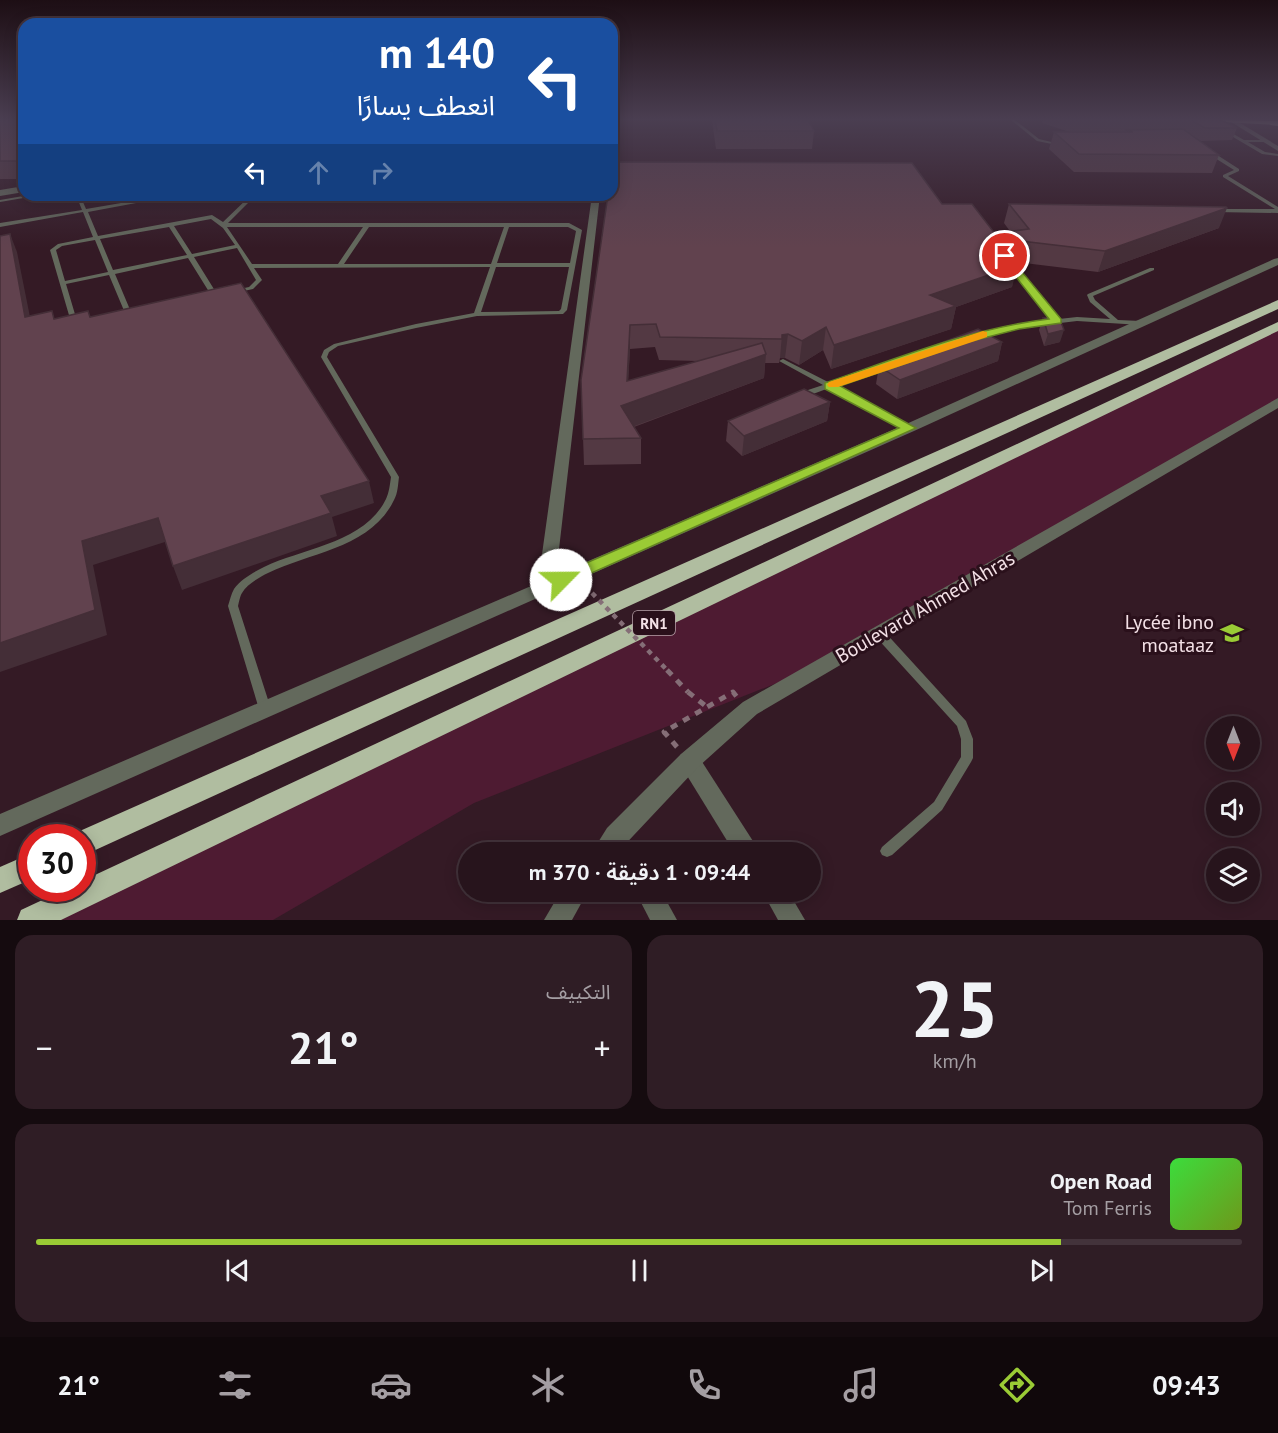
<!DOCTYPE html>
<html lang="ar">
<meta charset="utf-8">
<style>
:root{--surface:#27141c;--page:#2f1d25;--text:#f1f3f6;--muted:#a49ea3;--line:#43333b;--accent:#9acb35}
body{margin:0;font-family:"PT Sans","Noto Sans Arabic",sans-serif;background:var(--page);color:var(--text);direction:rtl;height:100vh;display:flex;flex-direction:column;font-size:22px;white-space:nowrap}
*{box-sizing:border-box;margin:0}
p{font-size:20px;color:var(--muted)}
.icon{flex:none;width:33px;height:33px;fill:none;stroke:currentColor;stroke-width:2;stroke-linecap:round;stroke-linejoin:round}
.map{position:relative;height:920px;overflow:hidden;direction:ltr}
.drawer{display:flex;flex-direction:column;gap:15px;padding:15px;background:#150b0f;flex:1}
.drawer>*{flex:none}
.hud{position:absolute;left:18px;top:18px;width:600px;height:183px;border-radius:18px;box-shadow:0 3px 15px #0003,0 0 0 2px var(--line);direction:rtl;background:#1a4fa0;color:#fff;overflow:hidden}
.needle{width:39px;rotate:180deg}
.fabs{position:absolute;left:1206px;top:716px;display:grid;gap:12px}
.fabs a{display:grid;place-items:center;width:54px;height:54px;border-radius:50%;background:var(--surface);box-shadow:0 3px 15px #0003,0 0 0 2px var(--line);font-size:30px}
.speed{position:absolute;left:18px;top:824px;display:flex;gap:12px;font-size:30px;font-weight:700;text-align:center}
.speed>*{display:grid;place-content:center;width:78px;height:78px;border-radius:50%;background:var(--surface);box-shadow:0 3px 15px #0003,0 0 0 2px var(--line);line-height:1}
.speed .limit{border:9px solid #d22;background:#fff;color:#111}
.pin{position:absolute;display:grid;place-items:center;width:51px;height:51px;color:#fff;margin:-26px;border:3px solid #fff;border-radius:50%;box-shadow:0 2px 6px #0007}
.me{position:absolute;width:66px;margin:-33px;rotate:67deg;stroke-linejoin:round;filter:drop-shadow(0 0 4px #0008)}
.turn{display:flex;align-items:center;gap:21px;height:126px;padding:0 24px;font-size:27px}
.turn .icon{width:78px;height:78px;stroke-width:2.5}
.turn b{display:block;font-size:42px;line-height:51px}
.lanes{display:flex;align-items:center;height:57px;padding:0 24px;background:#0003;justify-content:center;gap:30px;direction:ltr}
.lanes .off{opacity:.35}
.big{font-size:45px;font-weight:600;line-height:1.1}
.drawer .widget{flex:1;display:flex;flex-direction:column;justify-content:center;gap:9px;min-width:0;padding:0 21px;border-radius:18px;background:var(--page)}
.drawer .dial{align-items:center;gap:0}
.dial b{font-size:78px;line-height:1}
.song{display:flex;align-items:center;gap:18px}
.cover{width:72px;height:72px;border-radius:9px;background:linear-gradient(135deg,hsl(120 70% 55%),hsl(80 70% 35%))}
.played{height:6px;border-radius:3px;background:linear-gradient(90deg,var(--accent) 85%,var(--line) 85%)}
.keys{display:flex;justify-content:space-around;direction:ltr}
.heat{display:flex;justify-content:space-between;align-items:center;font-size:33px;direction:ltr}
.drawer .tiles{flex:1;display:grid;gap:15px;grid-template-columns:1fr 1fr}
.widget:last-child{grid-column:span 2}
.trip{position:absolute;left:458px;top:842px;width:363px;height:60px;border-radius:30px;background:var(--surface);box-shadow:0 3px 15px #0003,0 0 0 2px var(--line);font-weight:600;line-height:60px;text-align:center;direction:rtl}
.tab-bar{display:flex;height:96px;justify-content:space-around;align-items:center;background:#10080b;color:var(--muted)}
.tab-bar .icon{width:42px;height:42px}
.tab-bar .current{color:var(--accent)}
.tab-bar b{font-size:27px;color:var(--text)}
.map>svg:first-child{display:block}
</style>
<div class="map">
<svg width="1278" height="920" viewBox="0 0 1278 920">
<rect width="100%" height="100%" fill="#341a25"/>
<path fill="#4e1b32" d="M1278,326V403L787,679L474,803L273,920H31Z"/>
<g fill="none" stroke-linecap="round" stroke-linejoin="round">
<g stroke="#856e77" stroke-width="5" stroke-dasharray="7 7" stroke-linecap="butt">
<path d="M688,692L707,707"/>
<path d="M677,747L664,732L733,692L737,697"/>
</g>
<g fill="#63695c" fill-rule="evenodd">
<path d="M1011,120H1015L1039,139L1064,145L1062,146L1037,141Z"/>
<path d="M1228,132H1230L1244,140H1265L1264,142H1248L1265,152L1278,154V156L1262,154L1228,134Z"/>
<path d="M1207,151H1211L1239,169V171L1228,176L1278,207V213L1215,212L1214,211L1217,209H1275L1223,177V175L1234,170L1207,153Z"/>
<path d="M29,195H41L0,202V200Z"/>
<path d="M76,195H80L86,209L168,195H179L88,212L98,236L212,215L223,222L251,195H256L228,223H569L582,230L567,310L563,314L477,316L416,328L338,346L329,352L327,357L399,477C398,484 398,493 394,500C371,548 311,552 268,573C260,577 247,584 242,593C240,596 239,602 238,606L271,709L269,712L265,714L261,712L259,709L228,606C230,600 231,594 234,589C241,579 254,572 264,567C303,548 365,543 386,499C389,493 390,484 391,477L321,357L324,350L334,344L416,324L474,313L490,267L254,268L262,280L253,289L83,326L71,322L50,250L58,244L93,237L83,212L0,227V223L82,210ZM211,219L223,228L235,245L192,254L174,226ZM169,227L187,255L113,270L100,239ZM227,227H363L338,264H252ZM369,227H504L491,264H344ZM509,227H568L576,231L570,263H497ZM95,240L108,272L65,281L56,250L62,246ZM237,248L256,280L249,287L217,294L194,257ZM188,258L211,295L131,312L115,274ZM496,267H569L561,309L559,311L481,312ZM109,275L125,313L83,322L77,321L66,284Z"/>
<path d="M1008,262H1012L1059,319L1077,317L1110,319L1090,302L1087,295L1088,294L1150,268H1154V270L1093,296L1095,300L1118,320L1141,321L1144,323L1141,325L1077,321L1019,328L978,338L976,337V335L1019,324L1053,320L1008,264Z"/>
<path d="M783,359L830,383L887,364H891L893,365L891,366L835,386L913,428L912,430H906L829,388L805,397H799L798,395L799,393L823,385L781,362L779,361Z"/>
<path d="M879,629L883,630L966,721L973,739V758L971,762L942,810L892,855L887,857L882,855L880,851L882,847L934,802L961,757V739L957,726L875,636L874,633L875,630Z"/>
</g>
<g fill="#63695c" fill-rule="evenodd">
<path d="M1228,120H1235L1278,146V151Z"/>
<path d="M24,186V192L0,196V190Z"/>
<path d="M592,195H600L556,575L904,425L1274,259L1278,258V265L914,431L0,836V814L538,583Z"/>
<path d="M689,752L697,754L760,852H734L678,761L681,754Z"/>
<path d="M635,891H661L677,920H650Z"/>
<path d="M762,891H788L805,920H778Z"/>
</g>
<g fill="#63695c" fill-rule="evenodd">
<path d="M1278,398V408L757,714L697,768L618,852H592L607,828L681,754L743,702Z"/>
<path d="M561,891H588L572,920H544Z"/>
</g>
<path fill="#a4af95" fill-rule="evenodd" d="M1219,120L1278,121V125L1223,122Z"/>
<g fill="#b0bda0" fill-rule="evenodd">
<path d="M1270,121L1278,122V126L1270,125Z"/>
<path d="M1278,300V309L91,852L82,855V837H72L73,834Z"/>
<path d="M1278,322V331L61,920H17L21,910L68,888H82V881Z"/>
<path d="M32,853V879L0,893V867Z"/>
</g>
<path stroke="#856e77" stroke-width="4.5" stroke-dasharray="5 5" stroke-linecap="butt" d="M592,593L668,671"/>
<path stroke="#856e77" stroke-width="5" stroke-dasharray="7 7" stroke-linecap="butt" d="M667,670L688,692"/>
</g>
<g fill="#533943" fill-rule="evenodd">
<rect x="0" y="120" width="24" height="59"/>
<path d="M712,120H808L814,131L812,149H716Z"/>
<path d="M1043,120H1221L1237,128L1232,140L1201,141L1196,138L1219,155L1212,173L1074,172L1049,149L1054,132H1070L1042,123Z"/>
<path d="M608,195L942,204L996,235L1008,240L1005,249L1008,252L1012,234L1004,223L1009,204L1219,228L1098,272L1016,262L1012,287L956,307L951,329L831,369L823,350L799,365L785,358H780L779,363H765L764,378L634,427L641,438V464L584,465L581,380ZM655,347L659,360L698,361L628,381L630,349Z"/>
<path d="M1043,318L1060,342L1044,346L1039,330Z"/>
<path d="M1002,342L998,361L897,399L876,384L879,366Z"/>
<path d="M830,402L827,421L742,456L726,441L728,421Z"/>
</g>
<g fill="#442e37">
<path d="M24,159V175L18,161Z"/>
<path d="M1227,208L1219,228L1098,272L1105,251Z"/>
<path d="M10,234L17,252L34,337L25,317Z"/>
<path d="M1018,265L1012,287L956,307L951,329L831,369L834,345L930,295Z"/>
<path d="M630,325V349L627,404L766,354L764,378L621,431V406Z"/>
<path d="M826,327L823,350L799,365L802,341Z"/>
<path d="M1064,330L1060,342L1044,346L1048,334Z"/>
<path d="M788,334L785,358H780L782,335Z"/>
<path d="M1002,342L998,361L897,399L900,380Z"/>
<path d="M830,402L827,421L742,456L744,436Z"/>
<path d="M369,481L374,503L332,517L337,536L182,590L173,566L321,496Z"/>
<path d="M158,518L168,541L93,565L107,635L0,672V643L82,541Z"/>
</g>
<g fill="#61424e" stroke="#442e37" stroke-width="1.5">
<path d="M0,120H24V159L18,161H0Z"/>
<path d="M715,120H808L814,131H717Z"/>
<path d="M1191,120H1221L1237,128H1205Z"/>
<path d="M1183,129L1219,155L1079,154L1054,132H1133L1125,130Z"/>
<path d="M613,162L912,163L942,204H972L996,235L1003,234L1008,240L998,239L1018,265L930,295L956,306L834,345L826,327L802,341L788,334L782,335V339L660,337L656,324L630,325L627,381L762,343L766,354L621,406L641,438L583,439L581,380L608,195H612V168Z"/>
<path d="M1009,204L1226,207L1227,208L1105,251L1021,241L1013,231L1029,229Z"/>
<path d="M10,234L25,317L52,311L54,319L88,311L90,317L241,283L369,481L321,496L331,513L173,566L158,518L82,541L95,610L0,643V236Z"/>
<path d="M1059,317L1064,330L1048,334L1043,318Z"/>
<path d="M978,329L1002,342L900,380L879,366Z"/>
<path d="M804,389L830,402L744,436L728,421Z"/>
</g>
<linearGradient id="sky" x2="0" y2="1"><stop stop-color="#1d0e14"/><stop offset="0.48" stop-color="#4a3e51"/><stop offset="1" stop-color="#4a3e51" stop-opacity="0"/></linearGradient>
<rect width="1278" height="248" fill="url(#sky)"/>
<path fill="#9acb35" stroke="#648422" stroke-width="1.5" d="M1001,255H1008L1061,319V323L1019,329L968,342L840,386L916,428L567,584H556L553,580L556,576L899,428L825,389V383C898,358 972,328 1049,319L1001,258Z"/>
<path fill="#f59e0b" d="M983,331L987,332V337L838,387H829L827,385L829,382Z"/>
<defs>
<g id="school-bare" transform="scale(1.8)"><path d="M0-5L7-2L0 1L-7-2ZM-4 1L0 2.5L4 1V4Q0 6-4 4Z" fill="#9acb35" stroke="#2a101b" stroke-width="2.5" paint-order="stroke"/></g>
</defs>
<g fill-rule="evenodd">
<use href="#school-bare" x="1232" y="633"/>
</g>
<g text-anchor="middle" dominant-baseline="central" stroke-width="6" stroke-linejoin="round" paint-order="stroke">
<rect fill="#2a101b" stroke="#b7a2a9" stroke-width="1.5" x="633" y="611" width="42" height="24" rx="4.5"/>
<g font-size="15" font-weight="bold" fill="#f3e0e6">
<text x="654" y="623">RN1</text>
</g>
<g font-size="20" fill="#f3e0e6" stroke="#2a101b">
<text transform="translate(925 607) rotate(-30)">Boulevard Ahmed Ahras</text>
</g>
<g font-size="20" fill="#f3e0e6" stroke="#2a101b" text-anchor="end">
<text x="1214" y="622">Lycée ibno<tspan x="1214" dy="23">moataaz</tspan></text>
</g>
</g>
</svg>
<div class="fabs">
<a><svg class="needle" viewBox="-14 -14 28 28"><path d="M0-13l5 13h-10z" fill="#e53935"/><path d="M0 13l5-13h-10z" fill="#a49ea3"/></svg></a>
<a><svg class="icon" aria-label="sound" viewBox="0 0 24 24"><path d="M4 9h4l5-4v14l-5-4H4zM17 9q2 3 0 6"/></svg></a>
<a><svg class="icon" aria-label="layers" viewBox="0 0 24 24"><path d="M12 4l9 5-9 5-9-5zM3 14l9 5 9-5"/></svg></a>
</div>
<div class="speed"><div class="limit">30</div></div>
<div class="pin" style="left:1005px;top:256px;background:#d93025"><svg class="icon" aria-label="arrive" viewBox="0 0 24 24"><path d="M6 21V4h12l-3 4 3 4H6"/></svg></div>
<svg class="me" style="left:561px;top:580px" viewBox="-20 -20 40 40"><circle r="19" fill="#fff"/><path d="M0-13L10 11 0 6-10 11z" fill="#9acb35"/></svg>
<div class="trip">09:44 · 1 دقيقة · 370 m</div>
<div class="hud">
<div class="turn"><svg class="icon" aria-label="left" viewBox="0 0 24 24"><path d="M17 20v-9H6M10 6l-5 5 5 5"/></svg><div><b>140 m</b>انعطف يسارًا</div></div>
<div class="lanes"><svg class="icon" aria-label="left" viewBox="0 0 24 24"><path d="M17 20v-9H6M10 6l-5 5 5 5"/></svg><svg class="icon off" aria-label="ahead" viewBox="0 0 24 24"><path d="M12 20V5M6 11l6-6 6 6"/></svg><svg class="icon off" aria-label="right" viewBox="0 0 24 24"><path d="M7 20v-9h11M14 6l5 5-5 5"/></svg></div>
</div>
</div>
<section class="drawer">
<div class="tiles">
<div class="widget dial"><b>25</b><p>km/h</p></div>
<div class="widget"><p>التكييف</p>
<div class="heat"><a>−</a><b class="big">21°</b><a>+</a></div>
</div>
<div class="widget">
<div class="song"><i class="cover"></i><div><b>Open Road</b><p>Tom Ferris</p></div></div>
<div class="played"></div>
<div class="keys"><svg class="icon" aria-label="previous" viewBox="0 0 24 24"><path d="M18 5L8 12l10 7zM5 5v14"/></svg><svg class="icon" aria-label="pause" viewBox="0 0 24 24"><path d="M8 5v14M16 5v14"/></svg><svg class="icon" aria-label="next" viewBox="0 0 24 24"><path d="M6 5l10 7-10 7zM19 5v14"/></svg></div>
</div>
</div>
</section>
<nav class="tab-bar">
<b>09:43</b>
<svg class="icon current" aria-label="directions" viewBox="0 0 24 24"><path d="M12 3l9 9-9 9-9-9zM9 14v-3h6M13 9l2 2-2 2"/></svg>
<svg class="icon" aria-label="music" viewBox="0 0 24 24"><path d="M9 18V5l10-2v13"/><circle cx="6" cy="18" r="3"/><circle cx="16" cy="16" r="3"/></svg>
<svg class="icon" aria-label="phone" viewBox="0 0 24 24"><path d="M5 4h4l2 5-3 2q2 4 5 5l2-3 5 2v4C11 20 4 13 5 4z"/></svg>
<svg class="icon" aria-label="climate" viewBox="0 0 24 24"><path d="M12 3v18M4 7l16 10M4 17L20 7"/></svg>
<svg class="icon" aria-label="car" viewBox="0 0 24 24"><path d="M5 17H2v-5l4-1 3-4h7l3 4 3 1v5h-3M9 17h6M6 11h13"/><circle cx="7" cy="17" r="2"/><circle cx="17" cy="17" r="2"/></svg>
<svg class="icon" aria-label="filters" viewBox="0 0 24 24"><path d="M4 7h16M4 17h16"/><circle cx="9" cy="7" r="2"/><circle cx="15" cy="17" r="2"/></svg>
<b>21°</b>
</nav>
